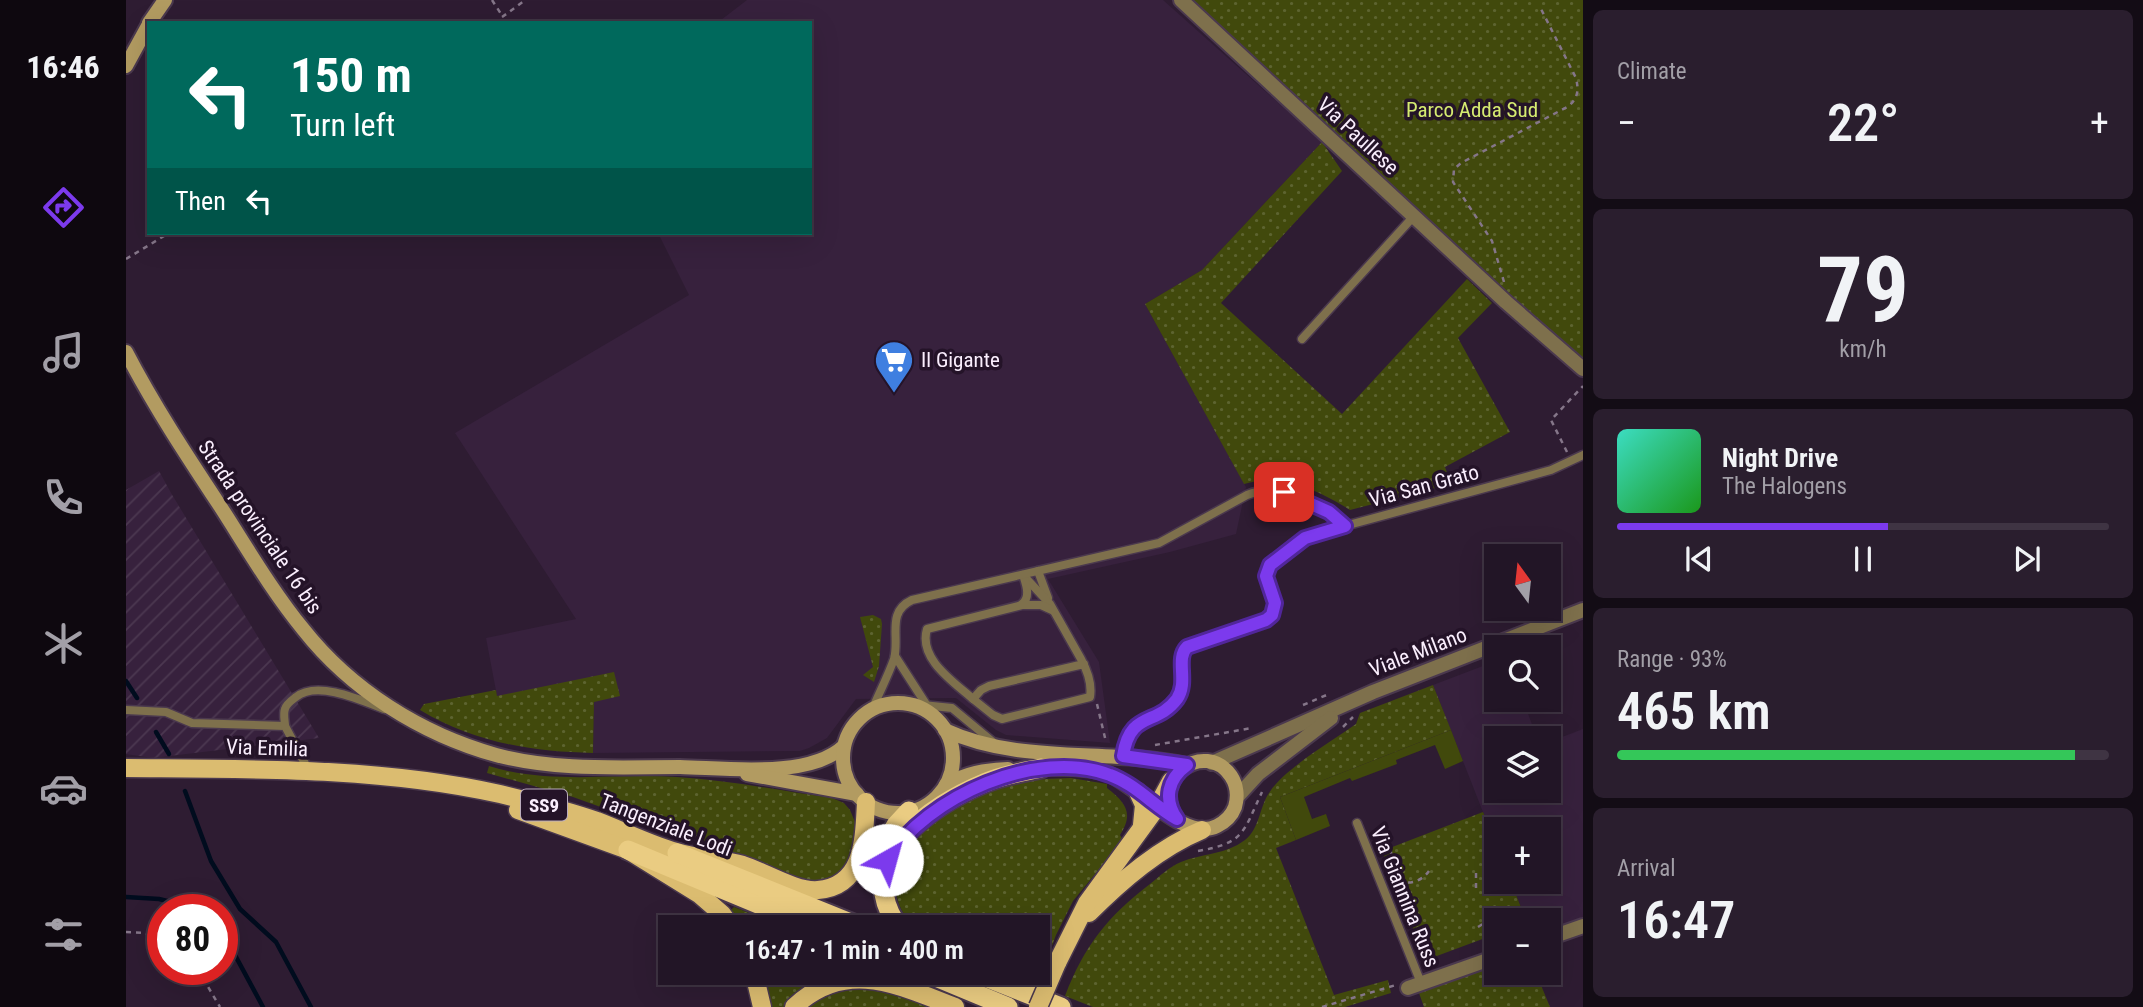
<!DOCTYPE html>
<meta charset="utf-8">
<style>
:root{--surface:#221526;--page:#2a1e2e;--text:#f1f3f6;--muted:#a29fa7;--line:#3f3443;--accent:#7c3aed}
body{margin:0;font-family:"Roboto Condensed",sans-serif;background:var(--page);color:var(--text);height:100vh;display:flex;flex-direction:column;font-size:26px;white-space:nowrap}
*{box-sizing:border-box;margin:0}
p{font-size:23px;color:var(--muted)}
.icon{flex:none;width:38px;height:38px;fill:none;stroke:currentColor;stroke-width:2;stroke-linecap:round;stroke-linejoin:round}
.map{position:relative;flex:1;overflow:hidden}
.details{display:flex;flex-direction:column;gap:10px;padding:10px;background:#130c15;width:560px}
.details>*{flex:none}
.hud{position:absolute;left:21px;top:21px;width:665px;height:214px;border-radius:0px;box-shadow:0 7px 28px #0002,0 0 0 2px var(--line);background:#00695c;color:#fff;overflow:hidden}
.needle{width:46px;rotate:345deg}
.buttons{position:absolute;left:1358px;top:544px;display:grid;gap:14px}
.buttons a{display:grid;place-items:center;width:77px;height:77px;border-radius:0px;background:var(--surface);box-shadow:0 7px 28px #0002,0 0 0 2px var(--line);font-size:35px}
.speed{position:absolute;left:21px;top:894px;display:flex;gap:14px;font-size:35px;font-weight:700;text-align:center}
.speed>*{display:grid;place-content:center;width:91px;height:91px;border-radius:50%;background:var(--surface);box-shadow:0 7px 28px #0002,0 0 0 2px var(--line);line-height:1}
.speed .limit{border:10px solid #d22;background:#fff;color:#111}
.pin{position:absolute;display:grid;place-items:center;width:60px;height:60px;color:#fff;margin:-30px;border-radius:14px;box-shadow:0 4px 10px #0006}
.me{position:absolute;width:77px;margin:-38px;rotate:38deg;stroke-linejoin:round;filter:drop-shadow(0 0 5px #0008)}
.turn{display:flex;align-items:center;gap:24px;height:147px;padding:0 28px;font-size:32px}
.turn .icon{width:91px;height:91px;stroke-width:2.5}
.turn b{display:block;font-size:49px;line-height:60px}
.then{display:flex;align-items:center;height:66px;padding:0 28px;background:#0003;gap:14px;font-size:26px}
.big{font-size:52px;font-weight:600;line-height:1.1}
.details .tile{flex:1;display:flex;flex-direction:column;justify-content:center;gap:10px;min-width:0;padding:0 24px;border-radius:10px;background:var(--page)}
.details .dial{align-items:center;gap:0}
.dial b{font-size:91px;line-height:1}
.song{display:flex;align-items:center;gap:21px}
.cover{width:84px;height:84px;border-radius:10px;background:linear-gradient(135deg,hsl(170 70% 55%),hsl(120 70% 35%))}
.played{height:7px;border-radius:4px;background:linear-gradient(90deg,var(--accent) 55%,var(--line) 55%)}
.keys{display:flex;justify-content:space-around;direction:ltr}
.heat{display:flex;justify-content:space-between;align-items:center;font-size:38px;direction:ltr}
.charge{height:10px;border-radius:5px;background:linear-gradient(90deg,#34c759 93%,var(--line) 0)}
.trip{position:absolute;left:532px;top:915px;width:392px;height:70px;border-radius:0px;background:var(--surface);box-shadow:0 7px 28px #0002,0 0 0 2px var(--line);font-weight:600;line-height:70px;text-align:center}
main{display:flex;flex:1;min-height:0}
.menu{display:flex;flex-direction:column;width:126px;justify-content:space-around;align-items:center;background:#0e080f;color:var(--muted)}
.menu .icon{width:49px;height:49px}
.menu .on{color:var(--accent)}
.menu b{font-size:32px;color:var(--text)}
.map>svg:first-child{display:block}
</style>
<main>
<nav class="menu">
<b>16:46</b>
<svg class="icon on" aria-label="directions" viewBox="0 0 24 24"><path d="M12 3l9 9-9 9-9-9zM9 14v-3h6M13 9l2 2-2 2"/></svg>
<svg class="icon" aria-label="music" viewBox="0 0 24 24"><path d="M9 18V5l10-2v13"/><circle cx="6" cy="18" r="3"/><circle cx="16" cy="16" r="3"/></svg>
<svg class="icon" aria-label="phone" viewBox="0 0 24 24"><path d="M5 4h4l2 5-3 2q2 4 5 5l2-3 5 2v4C11 20 4 13 5 4z"/></svg>
<svg class="icon" aria-label="climate" viewBox="0 0 24 24"><path d="M12 3v18M4 7l16 10M4 17L20 7"/></svg>
<svg class="icon" aria-label="car" viewBox="0 0 24 24"><path d="M5 17H2v-5l4-1 3-4h7l3 4 3 1v5h-3M9 17h6M6 11h13"/><circle cx="7" cy="17" r="2"/><circle cx="17" cy="17" r="2"/></svg>
<svg class="icon" aria-label="filters" viewBox="0 0 24 24"><path d="M4 7h16M4 17h16"/><circle cx="9" cy="7" r="2"/><circle cx="15" cy="17" r="2"/></svg>
</nav>
<div class="map">
<svg width="1457" height="1007" viewBox="0 0 1457 1007">
<defs>
<pattern id="industrial-furrows" width="10" height="10" patternUnits="userSpaceOnUse" patternTransform="scale(1.75)"><rect width="10" height="10" fill="#37213d"/><path d="M-1 1l2-2M0 10L10 0M9 11l2-2" fill="none" stroke="#4b3750"/></pattern>
<pattern id="grass-dots" width="8" height="8" patternUnits="userSpaceOnUse" patternTransform="scale(1.75)"><rect width="8" height="8" fill="#41490c"/><path d="M2 2h.1M6 6h.1" fill="none" stroke="#5d6430" stroke-width="1.8" stroke-linecap="round"/></pattern>
</defs>
<rect width="100%" height="100%" fill="#2e1c32"/>
<g fill="#37213d">
<path d="M621,0H1037L1196,142L1076,270L1019,304L1120,487L1110,534L1044,552L922,579L973,662L984,743L880,735L870,730L830,698L730,699L701,738L683,748L674,751L467,753L468,702L371,696L360,638L450,619L329,433L563,295L532,233H684V23H591Z"/>
<path d="M1370,661V700H1397L1411,738H1370V791H1423V742L1457,729V917L1423,929V920H1400L1385,882H1423V830H1370V845L1307,685Z"/>
</g>
<path fill="url(#industrial-furrows)" d="M33,471L45,493L193,738L27,758L0,754V490Z"/>
<g fill="url(#grass-dots)">
<path d="M1067,0H1457V358L1360,277Z"/>
<path d="M1196,142L1216,171L1095,303L1216,414L1341,279L1366,303L1332,338L1384,432L1319,467L1325,484L1224,510C1192,490 1155,473 1118,484L1019,304L1076,270Z"/>
<path d="M747,615L755,619L756,624L753,666L748,682L737,675L747,667L734,617Z"/>
<path d="M488,672L494,696L468,702L467,753C406,752 347,742 294,710L298,704L370,690L371,696Z"/>
<path d="M1307,685L1325,730L1154,797L1170,840L1150,848L1208,995L1262,980L1265,993L1219,1007H967L939,996C958,946 982,916 1024,884C1034,876 1043,867 1055,862C1077,853 1099,855 1119,840C1134,828 1133,808 1143,793C1158,769 1206,741 1230,724L1234,713Z"/>
<path d="M363,766C423,785 489,773 551,777C603,780 655,791 706,798L718,803L724,810L729,822L726,854L717,869L706,878L682,882L569,837L527,826L447,797L361,773Z"/>
<path d="M945,778L981,784V788C1000,803 1008,813 994,835L997,840L947,901L930,935L913,980L902,973H912V928L792,927C779,918 773,909 770,893C769,883 769,870 774,861C790,828 846,794 881,784C901,779 923,779 945,778Z"/>
<path d="M1357,812L1370,845V882H1385L1400,920H1370V934L1300,960L1256,851Z"/>
<path d="M608,907L659,927H615L604,911Z"/>
<path d="M1370,966V973H1410L1424,1007H1298L1293,993Z"/>
<path d="M635,973H707L683,983L657,1007H643Z"/>
<path d="M743,986L811,1007H679L701,992Z"/>
</g>
<path fill="#41490c" d="M1325,730L1337,761L1319,769L1309,745L1270,760L1271,764L1226,781L1224,778L1178,797L1186,819L1200,814L1204,826L1170,840L1154,797Z"/>
<g fill="none" stroke-linecap="round" stroke-linejoin="round">
<g stroke="#000c1e" stroke-width="4.5">
<path d="M0,681L11,698"/>
<path d="M30,732L43,754"/>
<path d="M59,791L85,861L114,909L150,942L185,1007"/>
<path d="M0,897L33,899L78,910"/>
<path d="M96,931L137,1007"/>
</g>
<g stroke="#4b394e" stroke-width="11">
<g id="service">
<path d="M1176,339L1288,216"/>
<path d="M912,571L922,598"/>
<path d="M897,575L924,604L955,659C961,670 966,685 964,697L876,719L867,715L847,699L855,690L863,686L958,664"/>
<path d="M896,604C904,598 901,587 898,578"/>
<path d="M769,656L807,715"/>
<path d="M847,699C828,682 792,659 801,629L896,605H915L926,610"/>
<path d="M777,703L826,708L867,742"/>
<path d="M0,710L40,712L66,723L159,726L183,771"/>
<path d="M746,710C753,693 762,676 768,659C774,637 760,612 786,600L1033,543L1121,495C1153,481 1196,502 1218,526"/>
<path d="M159,726C159,721 157,714 159,709C160,704 166,700 170,697C191,680 235,700 258,709"/>
<path d="M997,756C1004,710 1031,727 1051,699C1062,683 1053,666 1058,650L1065,645L1140,620C1159,606 1138,587 1142,569L1182,536L1425,470L1457,455"/>
<path d="M1231,823L1295,983"/>
</g>
</g>
<g stroke="#4b394e" stroke-width="18">
<g id="minor">
<path d="M1423,938L1457,926"/>
<path d="M1282,988L1370,957"/>
</g>
</g>
<g stroke="#4b394e" stroke-width="18">
<g id="tertiary">
<path d="M1055,0L1380,302L1457,369"/>
<path d="M1086,763L1247,692L1457,610"/>
<path d="M1111,797L1132,774L1205,718"/>
</g>
</g>
<g stroke="#4b394e" stroke-width="18">
<g id="secondary">
<path d="M23,23L39,0"/>
<path d="M0,66L23,24"/>
<path d="M0,352C28,406 61,456 94,506C121,548 146,591 177,629C225,690 295,734 370,755C429,771 494,767 554,767C601,768 683,779 718,746"/>
<circle cx="772" cy="758" r="55"/>
<path d="M819,730C894,765 981,748 1061,765"/>
<path d="M905,768C930,768 957,766 980,773C1012,784 1057,843 1091,826C1099,822 1106,815 1109,807C1112,797 1111,785 1105,776C1079,738 1021,779 1051,819"/>
<path d="M621,774L731,794"/>
<path d="M820,785C840,773 859,770 882,769"/>
</g>
</g>
<g stroke="#4b394e" stroke-width="21">
<g id="primary">
<path d="M0,768C123,769 254,767 374,794C407,802 440,810 471,821C497,831 523,844 550,852C572,859 595,859 617,865C639,872 670,892 692,890C739,886 738,837 740,802"/>
<path d="M1012,792L1018,805L1016,825"/>
<path d="M392,810L502,850L573,894L596,914L606,928"/>
<path d="M963,913C996,880 1033,848 1076,830"/>
<path d="M931,963L961,903L1031,807L1045,781"/>
<path d="M628,973L636,1007"/>
<path d="M668,1007C720,958 772,985 829,1007"/>
</g>
</g>
<g stroke="#4b394e" stroke-width="23">
<g id="trunk">
<path d="M756,849L770,825L783,811"/>
<path d="M502,850L690,928"/>
<path d="M551,853L737,928"/>
<path d="M769,922C728,857 805,805 858,783C876,775 896,772 915,768"/>
<path d="M800,973L882,1007"/>
<path d="M849,973L935,1007"/>
</g>
</g>
<g stroke="#857689" stroke-width="2.5" stroke-dasharray="5 5" stroke-linecap="butt">
<path d="M366,0L377,17"/>
<path d="M368,23L398,1"/>
<path d="M0,259L43,233"/>
<path d="M1378,282L1366,241L1327,182L1328,169L1335,163L1443,106C1452,97 1453,91 1450,78L1414,7"/>
<path d="M1441,452L1425,420L1457,386"/>
<path d="M971,704L980,742"/>
<path d="M1177,705L1203,694"/>
<path d="M1217,727L1227,717"/>
<path d="M1029,745L1126,728"/>
<path d="M1072,851C1119,843 1117,832 1136,792"/>
<path d="M1255,854L1265,852C1266,858 1264,864 1266,870C1273,889 1294,884 1303,871"/>
<path d="M1350,873V889"/>
<path d="M1352,927C1365,919 1374,905 1389,920"/>
<path d="M0,932L19,933L37,942"/>
<path d="M72,970L94,1007"/>
<path d="M1196,1007L1270,985"/>
</g>
<use href="#service" stroke="#7e704c" stroke-width="8"/>
<use href="#minor" stroke="#7e704c" stroke-width="14"/>
<use href="#tertiary" stroke="#7e704c" stroke-width="14"/>
<use href="#secondary" stroke="#b29b61" stroke-width="14"/>
<use href="#primary" stroke="#dbbc70" stroke-width="18"/>
<use href="#trunk" stroke="#eacc82" stroke-width="19"/>
<g stroke="#4b394e" stroke-width="21" stroke-linecap="butt">
<path id="primary-bridge" d="M912,1007L931,963"/>
</g>
<use href="#primary-bridge" stroke="#dbbc70" stroke-width="18"/>
</g>
<g fill="none" stroke-linecap="round" stroke-linejoin="round">
<g stroke="#51269a" stroke-width="18">
<path id="route" d="M761,860C801,796 912,747 984,775C1009,784 1028,806 1051,819C1037,799 1042,779 1061,765L997,756C1004,710 1030,727 1051,699C1063,682 1049,659 1061,647L1140,620L1146,615L1149,603L1140,576L1144,565L1179,538L1219,526L1203,512L1158,492"/>
</g>
<use href="#route" stroke="#7c3aed" stroke-width="12"/>
</g>
<defs>
<g id="supermarket-pin" transform="scale(2.0125)"><path d="M0 17L-7.5 6A9.5 9.5 0 1 1 7.5 6Z" fill="#3f7fe0" stroke="#241328"/><path d="M-6-5.5h2.5l.6 2H6L4.5 2H-2.5L-4.4-4H-6ZM-1.5 3.2a1.3 1.3 0 1 0 .1 0ZM3 3.2a1.3 1.3 0 1 0 .1 0Z" fill="#fff"/></g>
</defs>
<g fill-rule="evenodd">
<use href="#supermarket-pin" x="768" y="360"/>
</g>
<g text-anchor="middle" dominant-baseline="central" stroke-width="7" stroke-linejoin="round" paint-order="stroke">
<rect fill="#241328" stroke="#baacbd" stroke-width="2" x="395" y="789.5" width="46" height="31" rx="5"/>
<g font-size="19" font-weight="bold" fill="#faeefd">
<text x="418" y="805">SS9</text>
</g>
<g font-size="21" fill="#d6eb71" stroke="#241328">
<text x="1346" y="110">Parco Adda Sud</text>
</g>
<g font-size="21" fill="#faeefd" stroke="#241328">
<text transform="translate(1232 136) rotate(43)">Via Paullese</text>
<text transform="translate(1298 486) rotate(-15)">Via San Grato</text>
<text transform="translate(134 527) rotate(56)">Strada provinciale 16 bis</text>
<text transform="translate(1292 652) rotate(-21)">Viale Milano</text>
<text transform="translate(141 748) rotate(2)">Via Emilia</text>
<text transform="translate(540 825) rotate(21)">Tangenziale Lodi</text>
<text transform="translate(1279 897) rotate(68)">Via Giannina Russ</text>
</g>
<g font-size="21" fill="#faeefd" stroke="#241328" text-anchor="start">
<text x="795" y="360">Il Gigante</text>
</g>
</g>
</svg>
<div class="buttons">
<a><svg class="needle" viewBox="-14 -14 28 28"><path d="M0-13l5 13h-10z" fill="#e53935"/><path d="M0 13l5-13h-10z" fill="#a29fa7"/></svg></a>
<a><svg class="icon" aria-label="search" viewBox="0 0 24 24"><circle cx="10" cy="10" r="6"/><path d="M15 15l6 6"/></svg></a>
<a><svg class="icon" aria-label="layers" viewBox="0 0 24 24"><path d="M12 4l9 5-9 5-9-5zM3 14l9 5 9-5"/></svg></a>
<a>+</a>
<a>−</a>
</div>
<div class="speed"><div class="limit">80</div></div>
<div class="pin" style="left:1158px;top:492px;background:#d93025"><svg class="icon" aria-label="arrive" viewBox="0 0 24 24"><path d="M6 21V4h12l-3 4 3 4H6"/></svg></div>
<svg class="me" style="left:761px;top:860px" viewBox="-20 -20 40 40"><circle r="19" fill="#fff"/><path d="M0-13L10 11 0 6-10 11z" fill="#7c3aed"/></svg>
<div class="trip">16:47 · 1 min · 400 m</div>
<div class="hud">
<div class="turn"><svg class="icon" aria-label="left" viewBox="0 0 24 24"><path d="M17 20v-9H6M10 6l-5 5 5 5"/></svg><div><b>150 m</b>Turn left</div></div>
<div class="then">Then<svg class="icon" aria-label="left" viewBox="0 0 24 24"><path d="M17 20v-9H6M10 6l-5 5 5 5"/></svg></div>
</div>
</div>
<section class="details">
<div class="tile"><p>Climate</p>
<div class="heat"><a>−</a><b class="big">22°</b><a>+</a></div>
</div>
<div class="tile dial"><b>79</b><p>km/h</p></div>
<div class="tile">
<div class="song"><i class="cover"></i><div><b>Night Drive</b><p>The Halogens</p></div></div>
<div class="played"></div>
<div class="keys"><svg class="icon" aria-label="previous" viewBox="0 0 24 24"><path d="M18 5L8 12l10 7zM5 5v14"/></svg><svg class="icon" aria-label="pause" viewBox="0 0 24 24"><path d="M8 5v14M16 5v14"/></svg><svg class="icon" aria-label="next" viewBox="0 0 24 24"><path d="M6 5l10 7-10 7zM19 5v14"/></svg></div>
</div>
<div class="tile"><p>Range · 93%</p><b class="big">465 km</b><div class="charge"></div></div>
<div class="tile"><p>Arrival</p><b class="big">16:47</b></div>
</section>
</main>
